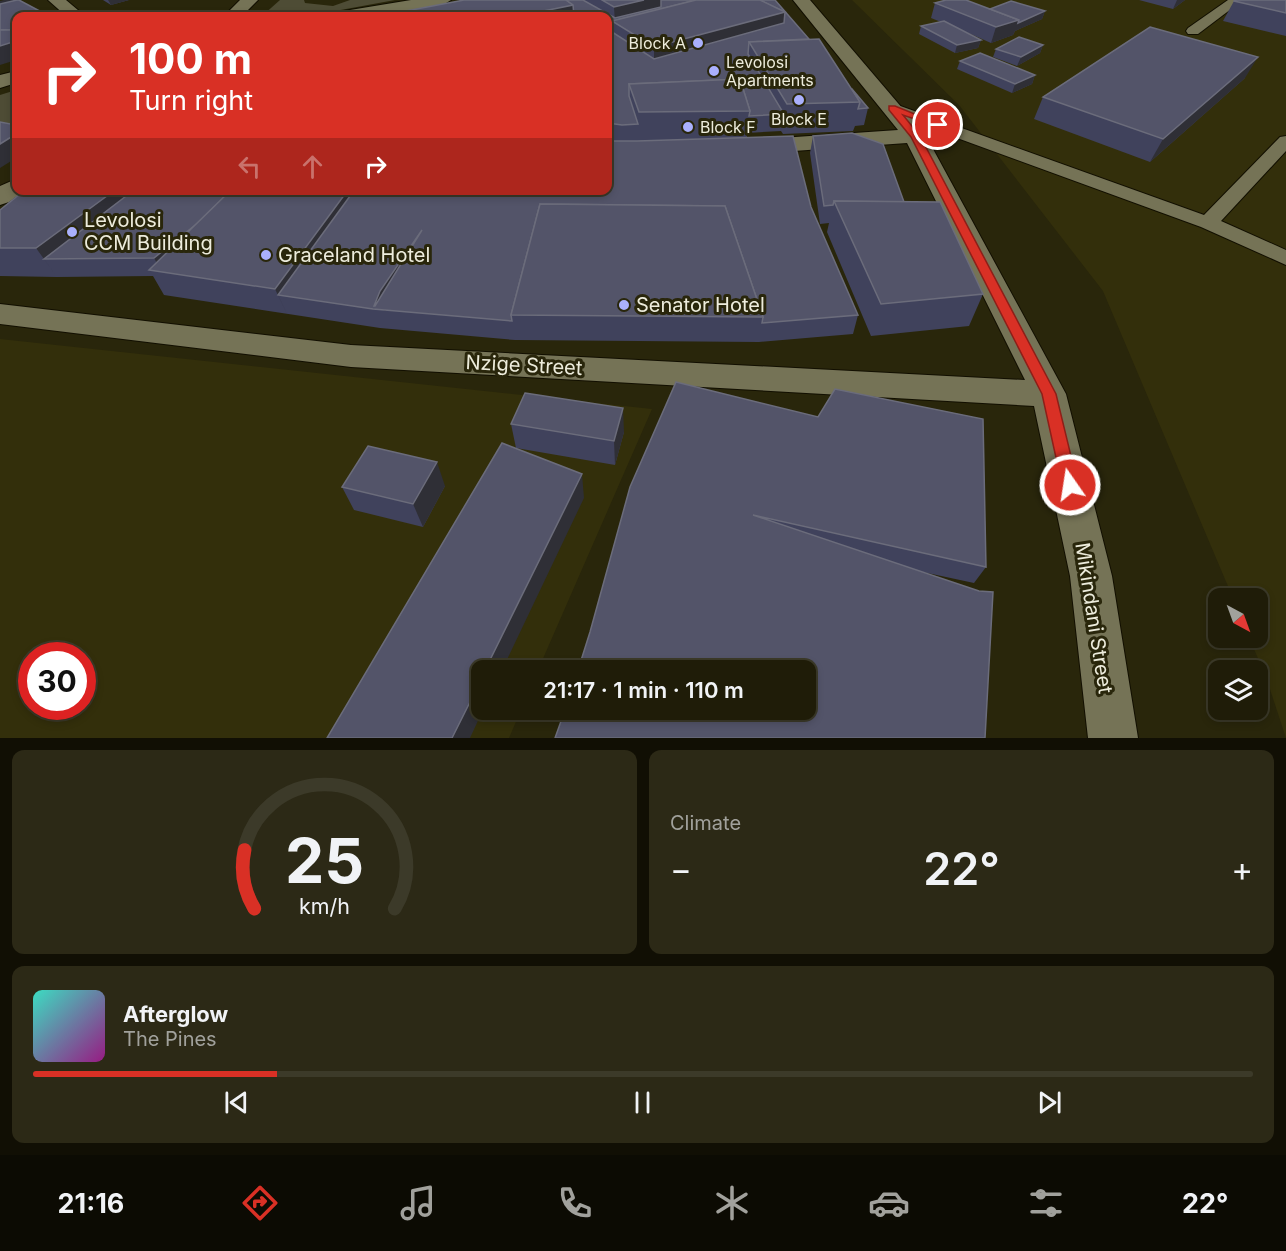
<!DOCTYPE html>
<meta charset="utf-8">
<style>
:root{--surface:#1f1c08;--page:#2c2916;--text:#f1f3f6;--muted:#a1a19c;--line:#3c3a29;--accent:#d93025}
body{margin:0;font-family:Inter,sans-serif;background:var(--page);color:var(--text);height:100vh;display:flex;flex-direction:column;font-size:22px;white-space:nowrap}
*{box-sizing:border-box;margin:0}
p{font-size:20px;color:var(--muted)}
.icon{flex:none;width:33px;height:33px;fill:none;stroke:currentColor;stroke-width:2;stroke-linecap:round;stroke-linejoin:round}
.map{position:relative;height:738px;overflow:hidden}
.sheet{display:flex;flex-direction:column;gap:12px;padding:12px;background:#110f04;flex:1}
.sheet>*{flex:none}
.top-card{position:absolute;left:12px;top:12px;width:600px;height:183px;border-radius:12px;box-shadow:0 3px 9px #0003,0 0 0 2px var(--line);background:#d93025;color:#fff;overflow:hidden}
.needle{width:39px;rotate:139deg}
.fabs{position:absolute;left:1208px;top:588px;display:grid;gap:12px}
.fabs a{display:grid;place-items:center;width:60px;height:60px;border-radius:12px;background:var(--surface);box-shadow:0 3px 9px #0003,0 0 0 2px var(--line);font-size:30px}
.speed{position:absolute;left:18px;top:642px;display:flex;gap:12px;font-size:30px;font-weight:700;text-align:center}
.speed>*{display:grid;place-content:center;width:78px;height:78px;border-radius:50%;background:var(--surface);box-shadow:0 3px 9px #0003,0 0 0 2px var(--line);line-height:1}
.speed .limit{border:9px solid #d22;background:#fff;color:#111}
.pin{position:absolute;display:grid;place-items:center;width:51px;height:51px;color:#fff;margin:-26px;border:3px solid #fff;border-radius:50%;box-shadow:0 2px 6px #0007}
.me{position:absolute;width:66px;margin:-33px;rotate:347deg;stroke-linejoin:round;filter:drop-shadow(0 0 4px #0008)}
.turn{display:flex;align-items:center;gap:21px;height:126px;padding:0 18px;font-size:27px}
.turn .icon{width:78px;height:78px;stroke-width:2.5}
.turn b{display:block;font-size:42px;line-height:51px}
.lanes{display:flex;align-items:center;height:57px;padding:0 18px;background:#0003;justify-content:center;gap:30px;direction:ltr}
.lanes .off{opacity:.35}
.big{font-size:45px;font-weight:600;line-height:1.1}
.sheet .widget{flex:1;display:flex;flex-direction:column;justify-content:center;gap:9px;min-width:0;padding:0 21px;border-radius:12px;background:var(--page)}
.sheet .dial{align-items:center;gap:0}
.dial svg{height:156px;overflow:visible;fill:none;stroke:var(--line);stroke-width:7;stroke-linecap:round;text-anchor:middle}
.dial text{fill:var(--text);stroke:none}
.song{display:flex;align-items:center;gap:18px}
.cover{width:72px;height:72px;border-radius:9px;background:linear-gradient(135deg,hsl(170 70% 55%),hsl(310 70% 35%))}
.played{height:6px;border-radius:3px;background:linear-gradient(90deg,var(--accent) 20%,var(--line) 20%)}
.keys{display:flex;justify-content:space-around;direction:ltr}
.heat{display:flex;justify-content:space-between;align-items:center;font-size:33px;direction:ltr}
.sheet .tiles{flex:1;display:grid;gap:12px;grid-template-columns:1fr 1fr}
.widget:last-child{grid-column:span 2}
.trip{position:absolute;left:471px;top:660px;width:345px;height:60px;border-radius:12px;background:var(--surface);box-shadow:0 3px 9px #0003,0 0 0 2px var(--line);font-weight:600;line-height:60px;text-align:center}
.dock{display:flex;height:96px;justify-content:space-around;align-items:center;background:#0c0b03;color:var(--muted)}
.dock .icon{width:42px;height:42px}
.dock .selected{color:var(--accent)}
.dock b{font-size:27px;color:var(--text)}
.map>svg:first-child{display:block}
</style>
<div class="map">
<svg width="1286" height="738" viewBox="0 0 1286 738">
<rect width="100%" height="100%" fill="#29260b"/>
<g fill="#332f0b" fill-rule="evenodd">
<path d="M852,0H1286V738L1265,674L1249,638H1257V598H1233L1103,291L959,105Z"/>
<path d="M0,339L652,409L538,670H482V710H521L509,738H0ZM32,656H82V706H32Z"/>
</g>
<g fill="#4e4c35">
<path d="M280,0H304L305,3L333,6L350,0H395L308,16H262Z"/>
<path d="M16,90V133L0,131V95Z"/>
</g>
<g fill="none" stroke-linecap="round" stroke-linejoin="round">
<g stroke="#120f00" stroke-width="2">
<g id="service">
<path d="M1228,0H1243L1198,34H1188L1186,31L1188,28Z"/>
<path d="M892,103L1204,215L1280,137L1286,136V151L1221,221L1286,250V265L1201,227L886,112L884,108L886,104Z"/>
</g>
</g>
<g stroke="#120f00" stroke-width="2">
<g id="minor">
<path d="M48,0H66L85,16H66Z"/>
<path d="M240,0H258L242,16H224Z"/>
<path d="M411,0H451L443,5L373,16H335L338,12L344,11Z"/>
<path d="M793,0H810L926,136L1066,394L1112,576L1138,738H1088L1070,576L1034,406L351,367L0,324V304L351,345L1025,380L907,143L750,154L742,152L738,147L742,142L750,140L898,130Z"/>
<path d="M16,71V83L0,88V75Z"/>
<path d="M16,179V190H25L9,202L0,205V186Z"/>
</g>
</g>
<use href="#service" fill="#757356" fill-rule="evenodd"/>
<use href="#minor" fill="#757356" fill-rule="evenodd"/>
</g>
<g fill="#40425c">
<path d="M103,0H129L111,5Z"/>
<path d="M464,0H775L868,108L864,125L855,126L853,131L783,134L781,131L747,133V138L811,207L858,315L853,334L759,342L515,340L380,328L164,295L153,276L57,277L0,276V210L608,140V16H385Z"/>
<path d="M1139,0H1185L1173,9Z"/>
<path d="M1286,0V36L1223,21L1234,1Z"/>
<path d="M935,3L990,9L1045,11L1042,19L1015,31L1013,35L991,43L966,32L981,40L978,48L955,53L919,34L921,26L941,22L931,18Z"/>
<path d="M1043,45L1040,53L1017,66L993,57L996,49Z"/>
<path d="M960,61L1035,75L1032,84L1012,93L957,69Z"/>
<path d="M1245,78L1150,162L1034,119L1043,97Z"/>
<path d="M813,136L904,202L983,294L969,326L871,336L827,232L829,223L820,224L810,153Z"/>
<path d="M511,424L624,432L615,465L516,448Z"/>
<path d="M445,486L423,527L354,510L342,487Z"/>
<path d="M630,487L986,567L974,583L918,571L590,632Z"/>
</g>
<g fill="#2f2f36">
<path d="M4,0H20L0,10V1Z"/>
<path d="M108,0H129L111,5Z"/>
<path d="M644,0H661V20L690,12L691,0H733V1L738,0L736,15L642,40L615,23L614,7Z"/>
<path d="M1177,0H1185L1173,9Z"/>
<path d="M573,5L574,16H519Z"/>
<path d="M1045,11L1042,19L1015,31L1013,35L991,43L996,27Z"/>
<path d="M785,12L782,38L749,42L654,75V47Z"/>
<path d="M981,40L978,48L955,53L957,45Z"/>
<path d="M16,41V60L0,65V46Z"/>
<path d="M1043,45L1040,53L1017,66L1021,57Z"/>
<path d="M1258,57L1245,78L1150,162L1163,139Z"/>
<path d="M1035,75L1032,84L1012,93L1015,84Z"/>
<path d="M613,78L614,106L609,124V104Z"/>
<path d="M16,134V158L0,168V144Z"/>
<path d="M115,190H168L44,259L57,277L36,248Z"/>
<path d="M239,190L162,272L154,258Z"/>
<path d="M348,190L356,214L278,295L287,314L275,289Z"/>
<path d="M422,230L386,311L374,306L380,291Z"/>
<path d="M623,408L624,432L615,465L614,441Z"/>
<path d="M437,462L445,486L423,527L413,504Z"/>
<path d="M582,474L584,498L502,670H485Z"/>
<path d="M482,678V710H483L470,738H452Z"/>
</g>
<g fill="#535469" stroke="#6b6c7b" stroke-width="1.5" fill-rule="evenodd">
<path d="M17,0H19L49,16H16V30H0V4Z"/>
<path d="M464,0H566L573,5L519,16H411L406,11Z"/>
<path d="M566,0H583L615,18L661,7V0H696L612,21V32L654,59L784,23L785,12L760,0H775L809,39L749,42L748,54L784,114L749,116L750,111L740,79L629,84V96L638,124L622,125L608,123V116H609L613,90V78L608,77V16H573H574L573,5Z"/>
<path d="M602,0H644L614,7Z"/>
<path d="M696,0H760L785,12L654,47L612,21Z"/>
<path d="M946,0H966L1019,20L996,27L935,3Z"/>
<path d="M1235,0H1286V13L1234,1Z"/>
<path d="M1011,1L1045,11L1018,23L1019,20L990,9Z"/>
<path d="M406,12L407,16H385Z"/>
<path d="M944,21L981,40L957,45L921,26Z"/>
<path d="M1150,27L1258,57L1163,139L1043,97Z"/>
<path d="M0,30H16V41L0,46Z"/>
<path d="M1019,37L1043,45L1021,57L996,49Z"/>
<path d="M819,39L860,102L787,104L749,42Z"/>
<path d="M980,53L1035,75L1015,84L960,61Z"/>
<path d="M608,77L613,78L609,104H608Z"/>
<path d="M740,79L750,111L639,112L629,84Z"/>
<path d="M852,89L868,108L858,109L860,102Z"/>
<path d="M0,122L16,125V134L0,144Z"/>
<path d="M852,133L883,144L904,202L834,201L833,205L824,206L813,136Z"/>
<path d="M793,136L811,207L858,315L762,323L763,317L725,206L540,204L511,315L512,321L373,309L278,295L350,196L348,190H608V141H637ZM422,230L375,306H374L380,291Z"/>
<path d="M25,190H115L36,248H0V210Z"/>
<path d="M134,190H231L199,222L154,258L44,259Z"/>
<path d="M231,190H348L275,289L149,270Z"/>
<path d="M834,201L940,202L983,294L881,304Z"/>
<path d="M540,204L725,206L763,317L511,315Z"/>
<path d="M676,382L818,417L835,389L983,419L986,567L753,515L979,591L993,592L985,738H555L565,710H806V670H578L590,632L630,487Z"/>
<path d="M525,393L623,408L614,441L511,424Z"/>
<path d="M502,443L582,474L485,670H482V678L452,738H327Z"/>
<path d="M368,446L437,462L413,504L342,487Z"/>
</g>
<path fill="#d93025" stroke="#8d1f18" stroke-width="1.5" d="M889,106H895L942,125L938,127L903,115L920,136L1056,394L1078,485L1075,489L1070,491L1064,489L1062,485L1042,394L911,137L889,110Z"/>
<g fill="#aab0fc" stroke="#29260b" stroke-width="2">
<circle cx="698" cy="43" r="6"/>
<circle cx="714" cy="71" r="6"/>
<circle cx="799" cy="100" r="6"/>
<circle cx="688" cy="127" r="6"/>
<circle cx="72" cy="232" r="6"/>
<circle cx="266" cy="255" r="6"/>
<circle cx="624" cy="305" r="6"/>
</g>
<g text-anchor="middle" dominant-baseline="central" stroke-width="6" stroke-linejoin="round" paint-order="stroke">
<g font-size="16" fill="#edecdc" stroke="#29260b" text-anchor="start">
<text x="686" y="43" text-anchor="end">Block A</text>
<text x="726" y="62">Levolosi<tspan x="726" dy="18">Apartments</tspan></text>
<text x="799" y="119" text-anchor="middle">Block E</text>
<text x="700" y="127">Block F</text>
</g>
<g font-size="20" fill="#edecdc" stroke="#29260b" text-anchor="start">
<text x="84" y="220">Levolosi<tspan x="84" dy="23">CCM Building</tspan></text>
<text x="278" y="255">Graceland Hotel</text>
<text x="636" y="305">Senator Hotel</text>
</g>
<g font-size="20" fill="#edecdc" stroke="#29260b">
<text transform="translate(524 365) rotate(3)">Nzige Street</text>
<text transform="translate(1094 618) rotate(81)">Mikindani Street</text>
</g>
</g>
</svg>
<div class="fabs">
<a><svg class="needle" viewBox="-14 -14 28 28"><path d="M0-13l5 13h-10z" fill="#e53935"/><path d="M0 13l5-13h-10z" fill="#a1a19c"/></svg></a>
<a><svg class="icon" aria-label="layers" viewBox="0 0 24 24"><path d="M12 4l9 5-9 5-9-5zM3 14l9 5 9-5"/></svg></a>
</div>
<div class="speed"><div class="limit">30</div></div>
<div class="pin" style="left:938px;top:125px;background:#d93025"><svg class="icon" aria-label="arrive" viewBox="0 0 24 24"><path d="M6 21V4h12l-3 4 3 4H6"/></svg></div>
<svg class="me" style="left:1070px;top:485px" viewBox="-20 -20 40 40"><circle r="17" fill="#d93025" stroke="#fff" stroke-width="3"/><path d="M0-11L8 9 0 5-8 9z" fill="#fff"/></svg>
<div class="trip">21:17 · 1 min · 110 m</div>
<div class="top-card">
<div class="turn"><svg class="icon" aria-label="right" viewBox="0 0 24 24"><path d="M7 20v-9h11M14 6l5 5-5 5"/></svg><div><b>100 m</b>Turn right</div></div>
<div class="lanes"><svg class="icon off" aria-label="left" viewBox="0 0 24 24"><path d="M17 20v-9H6M10 6l-5 5 5 5"/></svg><svg class="icon off" aria-label="ahead" viewBox="0 0 24 24"><path d="M12 20V5M6 11l6-6 6 6"/></svg><svg class="icon" aria-label="right" viewBox="0 0 24 24"><path d="M7 20v-9h11M14 6l5 5-5 5"/></svg></div>
</div>
</div>
<section class="sheet">
<div class="tiles">
<div class="widget dial"><svg viewBox="0 0 100 80">
<path d="M14 69A42 42 0 1 1 86 69"/>
<path d="M14 69A42 42 0 0 1 9 39" stroke="#d93025"/>
<text x="50" y="56" font-size="32" font-weight="700">25</text>
<text x="50" y="72" font-size="11">km/h</text>
</svg></div>
<div class="widget"><p>Climate</p>
<div class="heat"><a>−</a><b class="big">22°</b><a>+</a></div>
</div>
<div class="widget">
<div class="song"><i class="cover"></i><div><b>Afterglow</b><p>The Pines</p></div></div>
<div class="played"></div>
<div class="keys"><svg class="icon" aria-label="previous" viewBox="0 0 24 24"><path d="M18 5L8 12l10 7zM5 5v14"/></svg><svg class="icon" aria-label="pause" viewBox="0 0 24 24"><path d="M8 5v14M16 5v14"/></svg><svg class="icon" aria-label="next" viewBox="0 0 24 24"><path d="M6 5l10 7-10 7zM19 5v14"/></svg></div>
</div>
</div>
</section>
<nav class="dock">
<b>21:16</b>
<svg class="icon selected" aria-label="directions" viewBox="0 0 24 24"><path d="M12 3l9 9-9 9-9-9zM9 14v-3h6M13 9l2 2-2 2"/></svg>
<svg class="icon" aria-label="music" viewBox="0 0 24 24"><path d="M9 18V5l10-2v13"/><circle cx="6" cy="18" r="3"/><circle cx="16" cy="16" r="3"/></svg>
<svg class="icon" aria-label="phone" viewBox="0 0 24 24"><path d="M5 4h4l2 5-3 2q2 4 5 5l2-3 5 2v4C11 20 4 13 5 4z"/></svg>
<svg class="icon" aria-label="climate" viewBox="0 0 24 24"><path d="M12 3v18M4 7l16 10M4 17L20 7"/></svg>
<svg class="icon" aria-label="car" viewBox="0 0 24 24"><path d="M5 17H2v-5l4-1 3-4h7l3 4 3 1v5h-3M9 17h6M6 11h13"/><circle cx="7" cy="17" r="2"/><circle cx="17" cy="17" r="2"/></svg>
<svg class="icon" aria-label="filters" viewBox="0 0 24 24"><path d="M4 7h16M4 17h16"/><circle cx="9" cy="7" r="2"/><circle cx="15" cy="17" r="2"/></svg>
<b>22°</b>
</nav>
